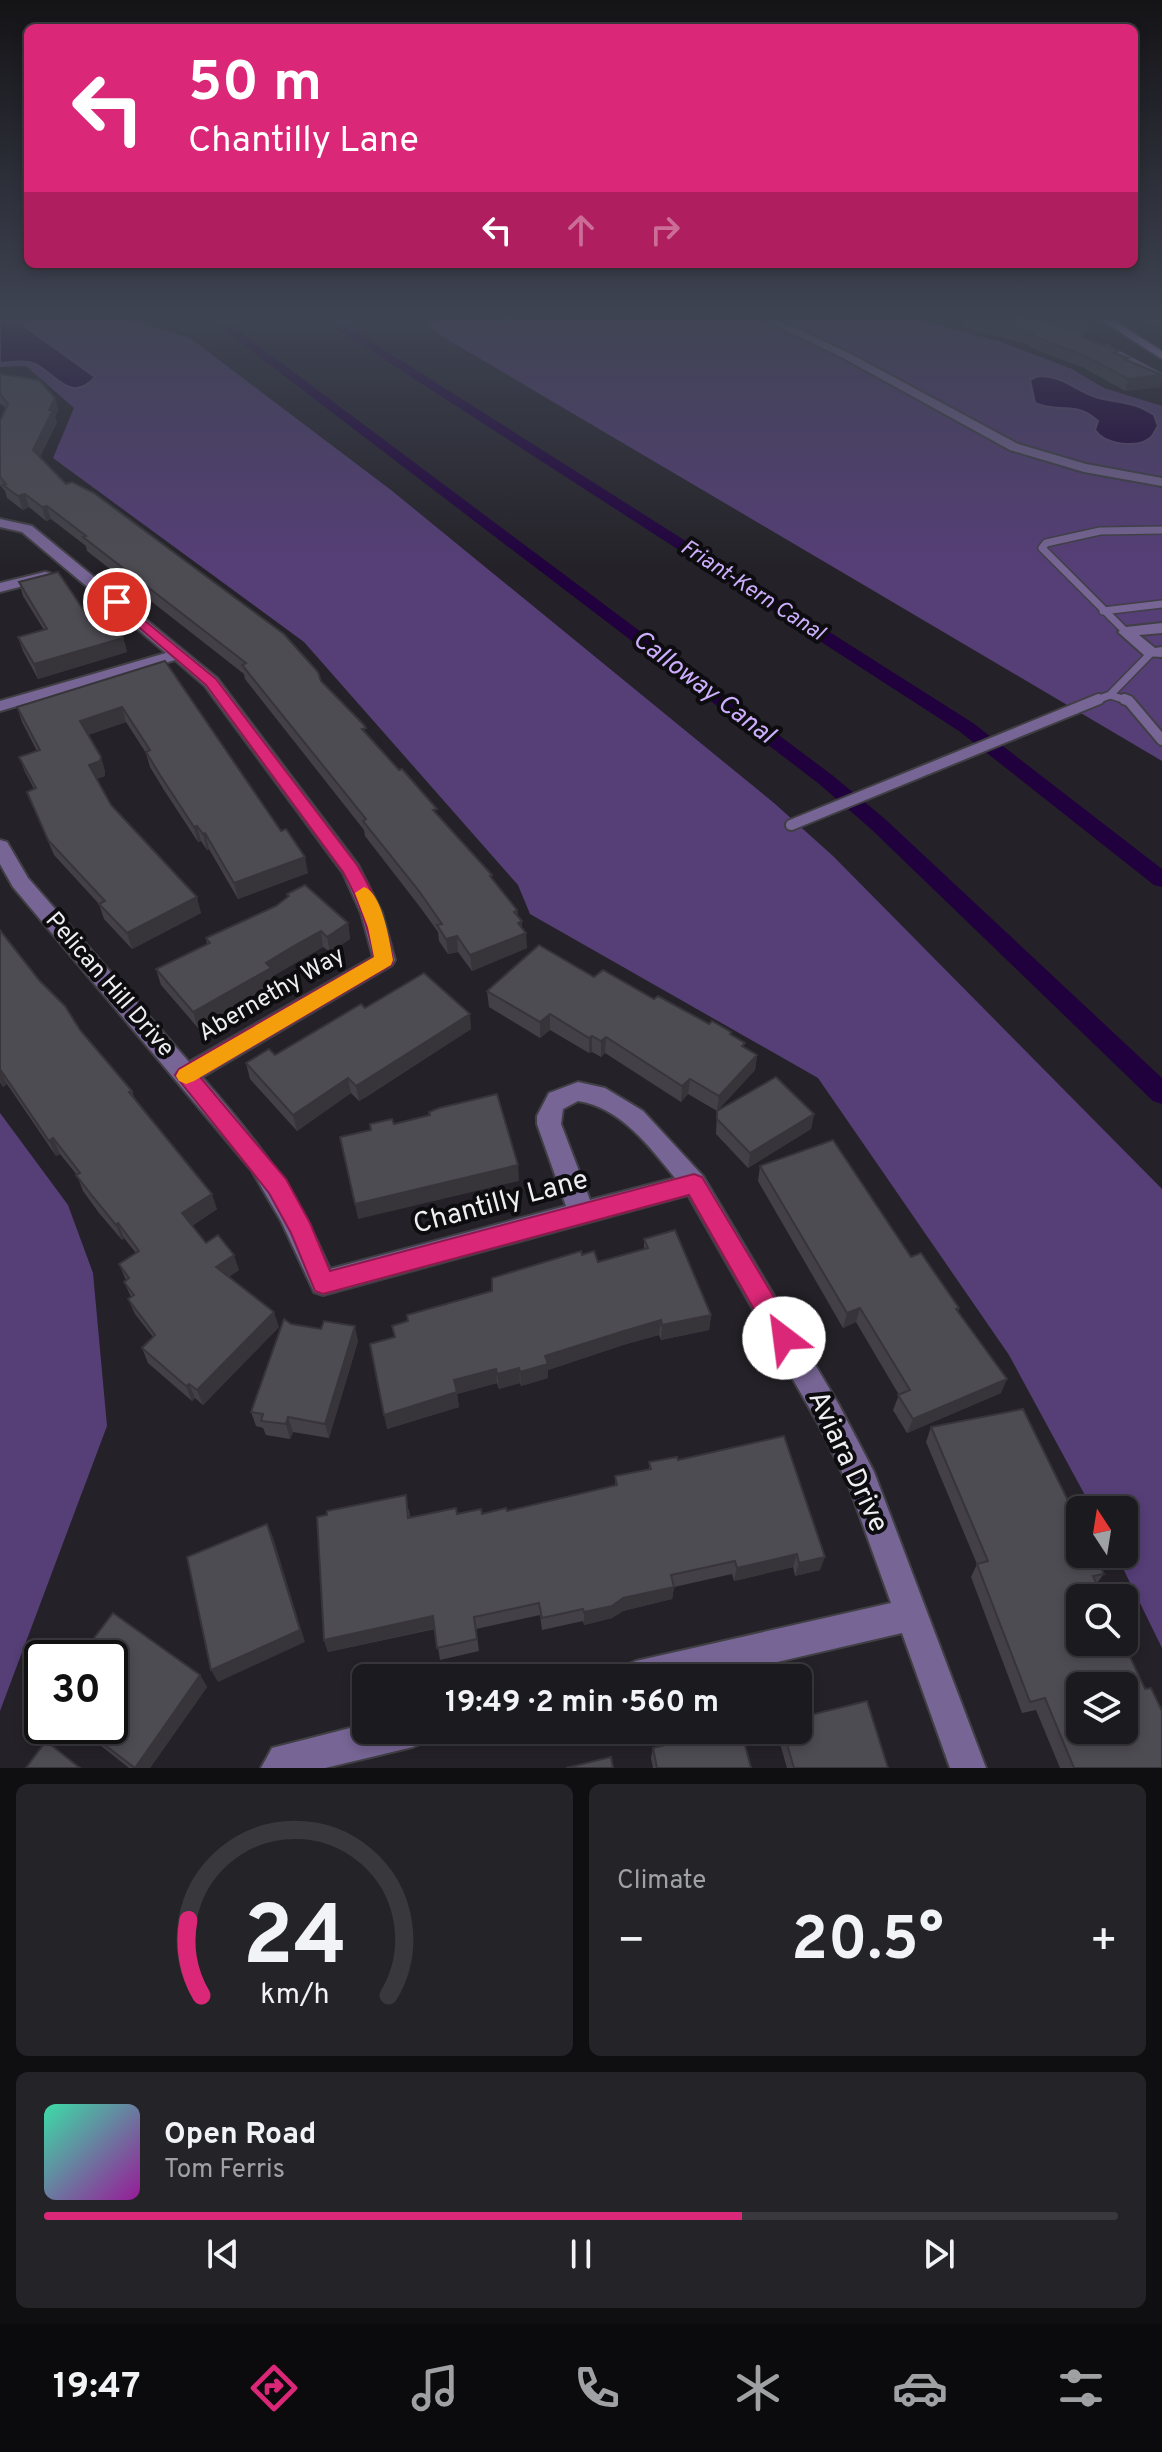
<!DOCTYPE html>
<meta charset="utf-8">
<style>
:root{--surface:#1b1a1e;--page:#242327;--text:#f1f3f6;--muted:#a0a1a4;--line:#39383c;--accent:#db2777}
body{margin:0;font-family:Overpass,sans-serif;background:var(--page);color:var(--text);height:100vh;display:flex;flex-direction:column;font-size:30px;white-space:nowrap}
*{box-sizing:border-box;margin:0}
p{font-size:26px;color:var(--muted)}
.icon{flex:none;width:44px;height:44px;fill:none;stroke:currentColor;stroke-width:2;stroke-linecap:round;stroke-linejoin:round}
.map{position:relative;height:1768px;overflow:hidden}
.details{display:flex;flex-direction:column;gap:16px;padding:16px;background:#0f0e10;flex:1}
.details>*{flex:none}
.hud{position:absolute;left:24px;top:24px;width:1114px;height:244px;border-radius:12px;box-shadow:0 4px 12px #0003,0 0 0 2px var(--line);background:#db2777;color:#fff;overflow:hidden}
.needle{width:52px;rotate:348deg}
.tools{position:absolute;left:1066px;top:1496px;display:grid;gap:16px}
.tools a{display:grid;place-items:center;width:72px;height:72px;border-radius:12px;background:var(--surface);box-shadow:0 4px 12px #0003,0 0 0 2px var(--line);font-size:40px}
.speed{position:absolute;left:24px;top:1640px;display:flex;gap:16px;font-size:40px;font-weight:700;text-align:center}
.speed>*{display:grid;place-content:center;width:104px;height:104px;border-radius:50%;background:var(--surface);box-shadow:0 4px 12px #0003,0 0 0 2px var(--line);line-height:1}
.speed .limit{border:4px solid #111;border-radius:12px;background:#fff;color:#111}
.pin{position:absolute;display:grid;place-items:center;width:68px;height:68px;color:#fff;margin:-34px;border:4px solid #fff;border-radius:50%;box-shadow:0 2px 8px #0007}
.me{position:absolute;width:88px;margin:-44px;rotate:330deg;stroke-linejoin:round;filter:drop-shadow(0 0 6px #0008)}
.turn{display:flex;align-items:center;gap:28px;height:168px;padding:0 32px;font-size:36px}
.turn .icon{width:104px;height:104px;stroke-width:2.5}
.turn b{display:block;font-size:56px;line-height:68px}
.lanes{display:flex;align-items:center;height:76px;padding:0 32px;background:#0003;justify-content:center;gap:40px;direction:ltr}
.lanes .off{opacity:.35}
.big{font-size:60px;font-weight:700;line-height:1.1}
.details .card{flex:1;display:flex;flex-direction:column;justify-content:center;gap:12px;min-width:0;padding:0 28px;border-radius:12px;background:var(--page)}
.details .dial{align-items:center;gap:0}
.dial svg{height:208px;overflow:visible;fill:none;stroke:var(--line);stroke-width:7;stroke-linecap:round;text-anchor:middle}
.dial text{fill:var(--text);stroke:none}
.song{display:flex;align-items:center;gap:24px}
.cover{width:96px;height:96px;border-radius:12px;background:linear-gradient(135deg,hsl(160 70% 55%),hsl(300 70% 35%))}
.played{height:8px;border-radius:4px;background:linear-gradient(90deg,var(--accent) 65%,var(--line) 65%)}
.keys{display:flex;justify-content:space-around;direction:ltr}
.heat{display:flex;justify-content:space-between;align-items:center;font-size:44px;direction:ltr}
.details .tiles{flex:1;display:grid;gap:16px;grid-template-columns:1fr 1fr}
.card:last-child{grid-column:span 2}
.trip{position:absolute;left:352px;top:1664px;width:460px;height:80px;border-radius:12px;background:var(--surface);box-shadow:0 4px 12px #0003,0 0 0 2px var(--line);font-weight:700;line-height:80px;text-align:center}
.tab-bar{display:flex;height:128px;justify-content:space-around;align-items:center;background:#0b0a0c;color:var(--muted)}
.tab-bar .icon{width:56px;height:56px}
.tab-bar .active{color:var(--accent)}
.tab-bar b{font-size:36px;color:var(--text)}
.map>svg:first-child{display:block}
</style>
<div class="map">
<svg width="1162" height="1768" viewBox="0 0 1162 1768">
<rect width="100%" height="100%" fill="#242228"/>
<g fill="#563e77">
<path d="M0,320H133L190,338L391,490L774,803L833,856L1162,1189V1648L1116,1554H1124V1510H1093L1009,1355L818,1078L530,914L518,885L304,642L53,458L74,408L26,366L0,367Z"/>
<path d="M436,320H920L1001,342L1072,369L1104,388L1162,406V761L428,328Z"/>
<path d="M0,1113L68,1205L93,1273L107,1426L0,1711Z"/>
</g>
<g fill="#20003d" stroke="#5e4773" stroke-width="2">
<path d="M0,320H26L24,326L95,377C73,403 57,377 39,366C29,359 12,362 0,363Z"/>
<path d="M1038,376C1067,376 1074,391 1099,398C1119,403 1136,402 1154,415L1158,426C1155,430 1154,435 1150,438C1136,449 1104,444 1095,430L1098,421C1075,400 1059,414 1035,403L1030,380Z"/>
</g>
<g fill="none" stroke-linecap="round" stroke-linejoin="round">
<g fill="#20003d" fill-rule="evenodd">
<path d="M205,320L228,323L832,775L885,819L1162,1078V1104L1153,1101L871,829L818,783L220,327Z"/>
<path d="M323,320H337L973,723L1162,869V887L1154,885L959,731Z"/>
</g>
<g stroke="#403f44" stroke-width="8">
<path id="service-far2" d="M1107,348L1162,377"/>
</g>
<g stroke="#403f44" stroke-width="10">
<g id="service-far1">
<path d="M1103,611L1162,604"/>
<path d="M1126,632L1042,548L1046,543L1100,531L1162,530"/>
<path d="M1110,695L1129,701"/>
<path d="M1094,701L1110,695L1151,653"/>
</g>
</g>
<g stroke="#403f44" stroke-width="14">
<g id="service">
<path d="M1124,699L1129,701L1162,740"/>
<path d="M791,825L1099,699"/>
</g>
</g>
<g stroke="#403f44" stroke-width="4">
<g id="minor">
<path d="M765,320H778L851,354L1018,444L1086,464L1162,478V486L1084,472L1010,450L843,358Z"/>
<path d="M0,519L32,526L217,678L358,865L382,913L395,960L392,965L202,1077C257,1140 296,1191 330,1269L566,1206L537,1124V1116L549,1093L578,1082L605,1088L643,1111L703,1176L839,1405L874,1472L986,1768H950L902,1633L708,1678H619L624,1666L636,1661L891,1603L850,1489L819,1425L688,1195L323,1295L314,1292L281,1221L252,1171L13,887L0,864V840L7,842L28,878L189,1062L373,957L361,913L343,873L205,686L175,660L0,711V701L166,653L22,532L0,527ZM578,1101C620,1107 650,1147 675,1178L590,1200L561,1124L563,1109Z"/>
<path d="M45,572L50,573V579L0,592V583Z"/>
<path d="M1162,623V633L1139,635L1155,648L1162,647V657L1145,656L1118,632L1126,627Z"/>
<path d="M366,1724V1730H430L425,1742L413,1747L325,1768H261L272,1748Z"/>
</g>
</g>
<g stroke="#403f44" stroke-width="4">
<path id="secondary" d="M1101,320H1113L1162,351V359Z"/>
</g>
<use href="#service-far2" stroke="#776595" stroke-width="6"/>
<use href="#service-far1" stroke="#776595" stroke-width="7"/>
<use href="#service" stroke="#776595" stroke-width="10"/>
<use href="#minor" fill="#776595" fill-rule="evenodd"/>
<use href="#secondary" fill="#a889d7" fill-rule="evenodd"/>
</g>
<g fill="#434147">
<path d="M962,320H1041L1085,334L1084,338L1118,351V354L1127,360L1162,374L1161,387L1125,391L1084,368L1029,347L1030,345L963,327L964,322Z"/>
<path d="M1041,320H1090L1086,333Z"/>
<path d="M1144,320H1162V327Z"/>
<path d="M0,374L55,398L58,410L55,417L57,422L40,457L66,484L321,681L438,815L492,875V879L517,910L518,916L522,927L527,948L472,971L458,952L448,954L439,941L438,932L420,907L365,836L364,830L245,679L244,674L87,551L86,546L51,519L46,521L29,507L23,510L7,498L5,491L0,485V421L6,409L3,405L0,404Z"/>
<path d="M19,582L123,638L127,652L38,679L23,651L18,637L44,630L23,596Z"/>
<path d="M165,661L308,873L238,899L209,849L207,850L201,841L198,842L164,790L150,767L146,753L126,722L88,735L101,757L105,772V776L96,779L111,805L201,913L132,949L104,919L99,904L54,855L27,792L34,789L25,772L19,757L37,751L22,722L17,707Z"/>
<path d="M287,894L348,923L350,939L330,952L323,947L295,963L273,976L274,983L198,1028L161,985L156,969L207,944L206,938L276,906L288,897Z"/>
<path d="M0,930L80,1030L132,1091L135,1100L217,1209L192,1226L206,1243L239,1270L228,1277L279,1327L203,1405L195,1398L192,1401L148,1363L142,1348L153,1337L135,1314L128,1299L131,1297L124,1282L126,1280L119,1264L136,1253L124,1238L122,1240L99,1213L83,1191L77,1175L60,1154L56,1156L7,1084L3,1087L0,1082Z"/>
<path d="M594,977L654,999L709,1024L731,1032V1035L744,1047L757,1055L755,1070L717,1111L688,1094L681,1102L605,1053L601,1057L592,1052L589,1053L550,1030L540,1038L489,1007L487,991Z"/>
<path d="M365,1008L471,1029L366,1097L359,1101L351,1093L297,1131L250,1079L246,1063L275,1055Z"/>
<path d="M717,1111L814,1114L811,1129L748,1168L716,1134Z"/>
<path d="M760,1166L911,1257L959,1308L958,1312L1001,1393L907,1433L893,1410L899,1395L856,1322L843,1328L758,1181Z"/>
<path d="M644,1239L711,1315L709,1330L661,1340L659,1335L623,1345L548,1370V1378L521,1386L520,1383L499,1389L497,1383L457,1394L459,1407L387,1429L408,1321L492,1291L582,1255L598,1262L644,1249Z"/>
<path d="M291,1324L358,1341L329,1438L293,1432L290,1439L266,1435L263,1428L256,1426L251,1412Z"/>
<path d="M931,1427L1104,1574L1096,1584L1162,1768H1060L1036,1710L1022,1713L971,1577L977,1564L926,1442Z"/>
<path d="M678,1460L820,1570L795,1576L793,1567L734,1581L732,1574L674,1587L672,1599L623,1611L612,1618L584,1625L583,1621L542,1630L540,1615L476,1629L479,1651L440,1660L435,1629L328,1652L324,1640L409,1509L410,1518L457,1514H482L507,1511L615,1486V1476L649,1469V1462Z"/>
<path d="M200,1675L207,1687L150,1768H129L76,1726H110Z"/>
<path d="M778,1730H783L888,1768H787L777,1733Z"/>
<path d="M653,1748L751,1768H653L651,1758Z"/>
</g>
<g fill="#37353a">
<path d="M1162,375L1161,387L1125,391L1128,379Z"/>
<path d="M55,398L58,410L55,417L57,422L37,463L33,450Z"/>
<path d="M25,494L29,507L23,510L18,496Z"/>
<path d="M47,506L51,519L46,521L42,507Z"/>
<path d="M123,638L127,652L38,679L34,664Z"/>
<path d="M122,707L126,722L84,736L80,721Z"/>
<path d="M101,757L105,772V776L94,780L89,765Z"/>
<path d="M197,826L201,841L198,842L194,827Z"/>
<path d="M205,833L209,849L207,850L203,834Z"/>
<path d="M305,857L308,873L238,899L234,883Z"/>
<path d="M197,897L201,913L132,949L127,933Z"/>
<path d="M522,921V934L526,933L527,948L472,971L470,955Z"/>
<path d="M348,923L350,939L330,952L327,937Z"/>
<path d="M321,931L323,947L273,976L274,983L198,1028L193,1012L266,963Z"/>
<path d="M457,936L458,952L448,954L446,939Z"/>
<path d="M470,1014L471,1029L359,1101L356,1086Z"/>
<path d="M550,1014V1030L540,1038V1022Z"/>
<path d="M592,1036V1052L589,1053V1038Z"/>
<path d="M606,1037L605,1053L601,1057V1041Z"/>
<path d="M757,1055L755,1070L717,1111L719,1096Z"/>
<path d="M0,1069L7,1084L3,1087L0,1080Z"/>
<path d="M348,1078L351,1093L297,1131L293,1115Z"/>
<path d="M690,1079L688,1094L681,1102L682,1086Z"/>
<path d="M814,1114L811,1129L748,1168L750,1153Z"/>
<path d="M53,1138L60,1154L56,1156L49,1141Z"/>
<path d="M518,1165L519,1181L358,1219L355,1204Z"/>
<path d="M212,1194L217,1209L187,1229L182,1213Z"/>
<path d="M118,1223L124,1238L122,1240L116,1225Z"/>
<path d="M234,1255L239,1270L221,1283L216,1267Z"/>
<path d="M860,1308L856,1322L843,1328L847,1313Z"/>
<path d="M274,1312L279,1327L203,1405L197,1390Z"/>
<path d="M711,1315L709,1330L661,1340L662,1325Z"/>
<path d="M661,1320L659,1335L623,1345L548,1370V1378L521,1386L520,1372L545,1356L624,1331Z"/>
<path d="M355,1326L358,1341L329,1438L325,1424Z"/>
<path d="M519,1368L520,1383L499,1389L497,1374Z"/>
<path d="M496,1369L497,1383L457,1394L459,1407L387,1429L384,1415L454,1380Z"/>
<path d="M1007,1379L1001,1393L907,1433L913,1419Z"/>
<path d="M189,1384L195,1398L192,1401L186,1386Z"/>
<path d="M288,1417L293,1432L290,1439L286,1424Z"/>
<path d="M267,1524L273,1537L305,1642L218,1682L211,1670Z"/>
<path d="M797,1554L793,1567L734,1581L737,1568Z"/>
<path d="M825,1557L820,1570L795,1576L799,1563Z"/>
<path d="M674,1587L672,1599L623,1611L612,1618L584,1625V1612L623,1598Z"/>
<path d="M433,1616L436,1628L328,1652L324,1640Z"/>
<path d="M200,1675L207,1687L150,1768H135Z"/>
</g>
<g fill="#4e4c53" stroke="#37353a" stroke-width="2" fill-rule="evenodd">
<path d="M981,320H1041L1085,334L1081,337L1115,349L1118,351L1114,353L1128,358L1124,359L1162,375L1128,379L1087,357L1032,335L1034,334Z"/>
<path d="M0,374L39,380L55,398L49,410H53L33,450L66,484L72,482L94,493L284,634L318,672L321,681L364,725L366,728L362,729L399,770L402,769L437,809L433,810L492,875L490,876L517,910L514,912L522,921L518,923L526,933L470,955L457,936L446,939L437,925L442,924L419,891L363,821L366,819L242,665L246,663L83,537L86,536L47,506L42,507L25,494L18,496L3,485L6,484L0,477V421L8,404L0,394Z"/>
<path d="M58,572L89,618L107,614L123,638L34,664L18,637L47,629L19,582Z"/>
<path d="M165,661L281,831L286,829L305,857L234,883L205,833L203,834L197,826L194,827L160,775L146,752L150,750L122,707L80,721L101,757L100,761L89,765L111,805L197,897L127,933L99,904L105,901L48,840L27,792L36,788L19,757L40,750L17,707Z"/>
<path d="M305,885L348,923L327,937L321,931L292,947L266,963L271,968L193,1012L156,969L210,943L206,938L276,906L289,896L287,894Z"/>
<path d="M0,930L39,980L65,1006L80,1030L132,1091L129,1092L212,1194L182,1213L206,1243L218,1235L234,1255L216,1267L274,1312L197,1390L189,1384L186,1386L142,1348L155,1335L128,1299L134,1295L124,1282L129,1278L119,1264L139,1251L118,1223L116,1225L93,1197L76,1175L80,1173L53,1138L49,1141L0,1069Z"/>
<path d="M539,945L594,977L603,970L654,999L658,996L709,1024L712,1021L731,1032L730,1034L745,1043L742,1046L757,1055L719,1096L690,1079L682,1086L606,1037L601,1041L592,1036L589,1038L550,1014L540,1022L487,991Z"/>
<path d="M424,973L470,1014L356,1086L348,1078L293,1115L246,1063L269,1049L275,1055L361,1004L365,1008Z"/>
<path d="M776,1077L814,1114L750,1153L717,1119V1111Z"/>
<path d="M497,1094L518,1165L355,1204L340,1137L371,1130L370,1124L392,1119L394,1124L430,1115L429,1112L439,1108Z"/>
<path d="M833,1140L911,1257L921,1253L959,1308L956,1309L1007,1379L913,1419L898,1395L910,1390L860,1308L847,1313L760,1166Z"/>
<path d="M675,1230L711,1315L662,1325L661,1320L624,1331L545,1356L548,1364L520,1372L519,1368L497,1374L496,1369L454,1380L457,1392L384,1415L370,1344L395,1337L392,1326L408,1321L407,1315L492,1291V1278L581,1251L582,1255L594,1251L598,1262L648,1248L644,1239Z"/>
<path d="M284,1319L291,1324L321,1329L324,1321L355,1326L325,1424L288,1417L286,1424L261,1421L263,1414L251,1412Z"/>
<path d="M1023,1409L1080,1525V1554H1094L1104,1574L1093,1576L1103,1598H1080V1642H1123L1145,1689L1151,1688L1162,1711V1768H1074L1045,1698L1030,1702L977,1564L988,1561L931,1427ZM1080,1686H1124V1730H1080Z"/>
<path d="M784,1436L825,1557L799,1563L797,1554L737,1568L735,1561L671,1575L674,1587L623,1598L612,1606L584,1612L583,1609L542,1618L539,1603L474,1617L477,1639L437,1648L433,1616L324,1640L317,1517L327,1515V1511L406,1495L408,1518L456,1508L457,1514L481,1509L482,1514L506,1508L507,1511L617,1485L615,1476L651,1469L649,1462L677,1457L678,1460Z"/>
<path d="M267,1524L300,1630L211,1670L187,1557Z"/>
<path d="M113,1613L200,1675L135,1768L80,1726H110V1658H79Z"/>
<path d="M867,1701L888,1768H794L783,1730H798V1718Z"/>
<path d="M725,1730H741L751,1768H657L653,1748Z"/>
<path d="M46,1741L80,1768H26Z"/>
<path d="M611,1757L613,1768H566Z"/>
</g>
<linearGradient id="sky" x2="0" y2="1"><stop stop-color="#141316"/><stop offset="0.56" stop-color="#3f4453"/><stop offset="1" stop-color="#3f4453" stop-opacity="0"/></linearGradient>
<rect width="1162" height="568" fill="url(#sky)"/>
<path fill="#db2777" stroke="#8e194d" stroke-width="2" d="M117,598L216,679L357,865C376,896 387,925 393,960L391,965L200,1077L286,1179L310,1223L330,1271L694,1174L702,1177L793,1329L797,1338L793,1346L784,1350L775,1346L689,1195L323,1294L315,1291L291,1233L269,1193L175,1075L179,1069L374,957C368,926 359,900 343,872L206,685L113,605V599Z"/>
<path fill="#f59e0b" d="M364,887C382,892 390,943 393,960L391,965L194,1081L186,1084L179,1081L176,1076L179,1070L374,957L368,927L355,893Z"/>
<g text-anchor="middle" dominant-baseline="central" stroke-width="8" stroke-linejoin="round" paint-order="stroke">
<g font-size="22" font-style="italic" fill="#ccaefc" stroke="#0d0c0f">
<text transform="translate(752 591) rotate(33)">Friant-Kern Canal</text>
</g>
<g font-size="24" fill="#efeef2" stroke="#0d0c0f">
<text transform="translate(109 985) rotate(49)">Pelican Hill Drive</text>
<text transform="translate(272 995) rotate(-30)">Abernethy Way</text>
</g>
<g font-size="26" font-style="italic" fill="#ccaefc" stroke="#0d0c0f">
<text transform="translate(703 688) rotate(37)">Calloway Canal</text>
</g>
<g font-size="28" fill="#efeef2" stroke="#0d0c0f">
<text transform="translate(501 1203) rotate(-15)">Chantilly Lane</text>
<text transform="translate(847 1462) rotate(65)">Aviara Drive</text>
</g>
</g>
</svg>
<div class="tools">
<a><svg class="needle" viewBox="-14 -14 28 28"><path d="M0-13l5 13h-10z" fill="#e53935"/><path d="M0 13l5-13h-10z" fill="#a0a1a4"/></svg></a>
<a><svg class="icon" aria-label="search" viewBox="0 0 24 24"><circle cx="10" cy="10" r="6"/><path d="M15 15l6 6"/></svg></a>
<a><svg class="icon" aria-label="layers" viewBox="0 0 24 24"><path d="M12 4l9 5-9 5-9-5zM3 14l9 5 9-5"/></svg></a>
</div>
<div class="speed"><div class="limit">30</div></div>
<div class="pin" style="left:117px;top:602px;background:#d93025"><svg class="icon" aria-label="arrive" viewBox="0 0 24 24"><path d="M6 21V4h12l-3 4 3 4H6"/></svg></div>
<svg class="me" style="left:784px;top:1338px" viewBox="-20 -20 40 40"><circle r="19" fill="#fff"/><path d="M0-13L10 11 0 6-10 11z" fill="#db2777"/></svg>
<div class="trip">19:49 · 2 min · 560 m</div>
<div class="hud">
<div class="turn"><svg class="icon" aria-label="left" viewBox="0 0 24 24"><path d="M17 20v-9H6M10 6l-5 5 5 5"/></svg><div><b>50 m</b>Chantilly Lane</div></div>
<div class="lanes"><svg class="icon" aria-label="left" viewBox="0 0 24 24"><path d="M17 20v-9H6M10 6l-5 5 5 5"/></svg><svg class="icon off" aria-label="ahead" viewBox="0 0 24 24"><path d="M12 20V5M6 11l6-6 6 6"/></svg><svg class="icon off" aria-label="right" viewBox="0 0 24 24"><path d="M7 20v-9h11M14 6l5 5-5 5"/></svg></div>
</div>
</div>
<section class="details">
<div class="tiles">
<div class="card dial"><svg viewBox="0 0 100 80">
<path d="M14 69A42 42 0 1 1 86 69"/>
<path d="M14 69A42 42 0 0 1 9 40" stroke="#db2777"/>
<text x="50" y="56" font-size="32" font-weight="700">24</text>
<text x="50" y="72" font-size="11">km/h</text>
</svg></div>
<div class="card"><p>Climate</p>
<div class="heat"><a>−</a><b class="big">20.5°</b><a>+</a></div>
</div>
<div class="card">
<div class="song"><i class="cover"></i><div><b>Open Road</b><p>Tom Ferris</p></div></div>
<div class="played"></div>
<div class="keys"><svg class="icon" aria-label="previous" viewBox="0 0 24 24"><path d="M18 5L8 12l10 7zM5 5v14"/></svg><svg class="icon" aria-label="pause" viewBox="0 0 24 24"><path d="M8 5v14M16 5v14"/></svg><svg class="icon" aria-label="next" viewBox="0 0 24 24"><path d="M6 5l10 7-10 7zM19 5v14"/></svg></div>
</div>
</div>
</section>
<nav class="tab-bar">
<b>19:47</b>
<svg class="icon active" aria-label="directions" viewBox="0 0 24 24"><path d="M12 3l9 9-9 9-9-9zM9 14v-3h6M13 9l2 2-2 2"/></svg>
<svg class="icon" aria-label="music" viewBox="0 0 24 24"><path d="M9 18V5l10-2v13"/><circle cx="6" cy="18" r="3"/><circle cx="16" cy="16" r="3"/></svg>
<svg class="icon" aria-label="phone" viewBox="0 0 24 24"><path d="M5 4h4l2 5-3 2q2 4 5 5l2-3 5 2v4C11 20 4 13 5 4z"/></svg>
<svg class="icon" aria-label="climate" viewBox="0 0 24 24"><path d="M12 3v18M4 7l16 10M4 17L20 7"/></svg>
<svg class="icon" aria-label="car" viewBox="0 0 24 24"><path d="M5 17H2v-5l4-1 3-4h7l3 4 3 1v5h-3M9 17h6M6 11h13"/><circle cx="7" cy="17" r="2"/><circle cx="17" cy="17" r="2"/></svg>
<svg class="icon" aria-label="filters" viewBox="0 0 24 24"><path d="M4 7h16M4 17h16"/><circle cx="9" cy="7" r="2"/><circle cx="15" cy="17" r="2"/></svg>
</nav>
